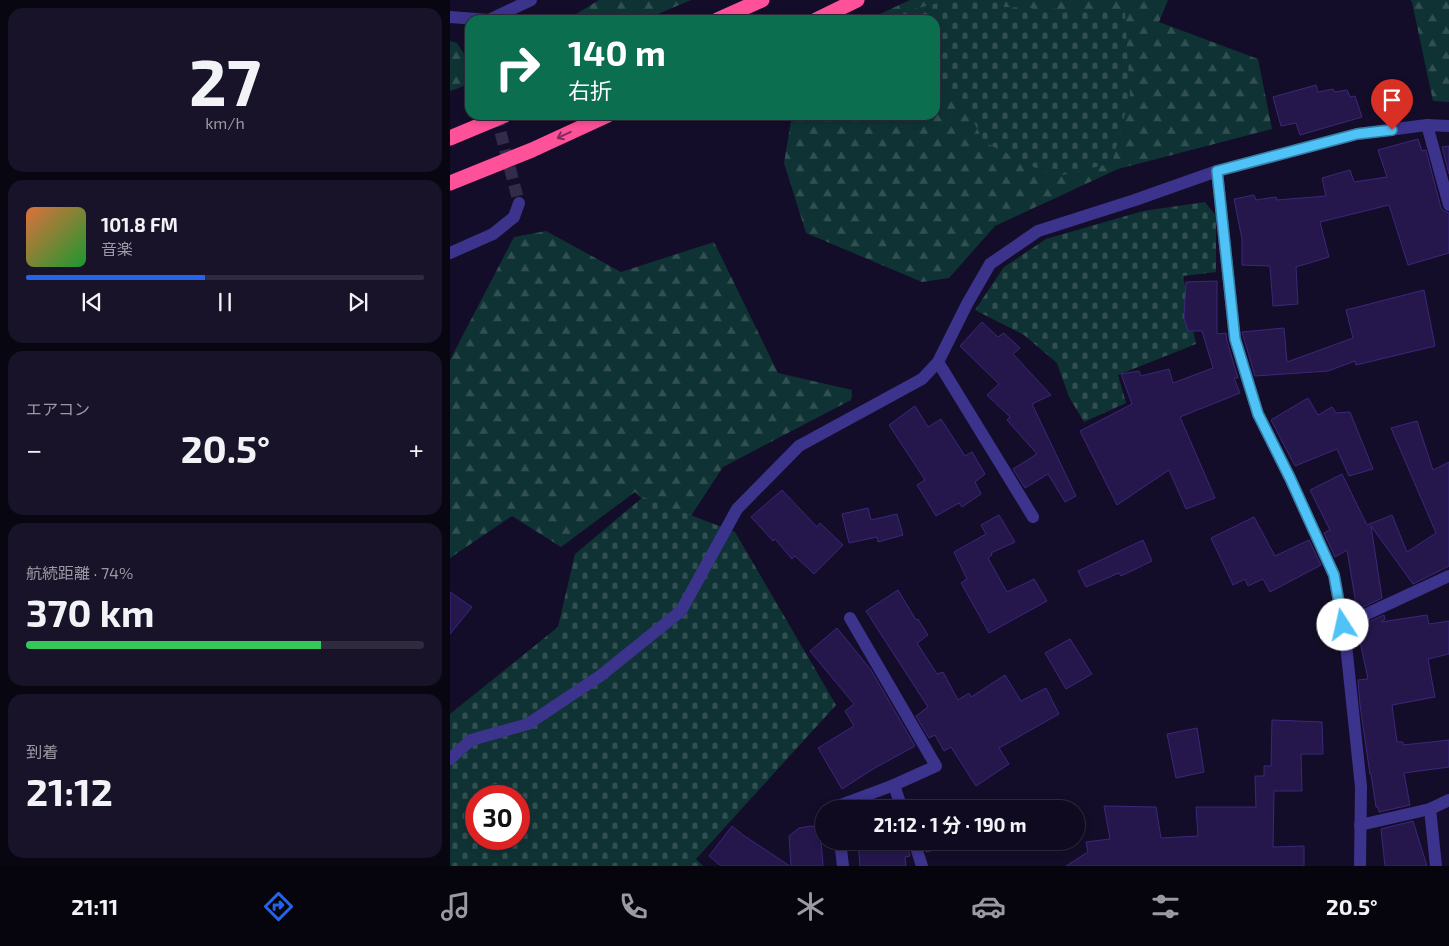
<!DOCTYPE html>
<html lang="ja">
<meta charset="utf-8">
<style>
:root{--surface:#0f0a1f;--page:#181328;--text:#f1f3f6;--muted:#9b9aa4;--line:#2f2b3d;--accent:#2563eb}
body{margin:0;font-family:"Exo 2","Noto Sans JP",sans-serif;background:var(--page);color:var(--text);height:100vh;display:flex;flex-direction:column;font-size:19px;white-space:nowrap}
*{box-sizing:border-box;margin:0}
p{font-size:16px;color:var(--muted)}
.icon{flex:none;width:28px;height:28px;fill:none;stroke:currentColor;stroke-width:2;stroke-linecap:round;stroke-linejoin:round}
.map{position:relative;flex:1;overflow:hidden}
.details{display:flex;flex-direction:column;gap:8px;padding:8px;background:#080611;width:450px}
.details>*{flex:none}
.banner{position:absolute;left:15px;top:15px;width:475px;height:105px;border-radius:15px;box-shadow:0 2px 8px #0003,0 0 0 1px var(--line);background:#0b6e4f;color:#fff;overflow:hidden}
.speed{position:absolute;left:15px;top:785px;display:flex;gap:10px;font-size:25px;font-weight:700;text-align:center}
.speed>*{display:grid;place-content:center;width:65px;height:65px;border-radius:50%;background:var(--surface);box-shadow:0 2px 8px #0003,0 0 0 1px var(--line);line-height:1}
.speed .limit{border:8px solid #d22;background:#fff;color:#111}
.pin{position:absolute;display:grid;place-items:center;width:42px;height:42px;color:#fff;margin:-51px -21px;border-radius:50% 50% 50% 0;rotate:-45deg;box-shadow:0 0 5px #0007}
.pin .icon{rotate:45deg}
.me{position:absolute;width:55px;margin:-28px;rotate:350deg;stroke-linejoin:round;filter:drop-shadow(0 0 4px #0008)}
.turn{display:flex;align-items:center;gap:18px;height:105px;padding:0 20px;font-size:22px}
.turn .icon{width:65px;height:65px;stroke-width:2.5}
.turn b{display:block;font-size:35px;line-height:42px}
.big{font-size:38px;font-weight:700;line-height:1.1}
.details .tile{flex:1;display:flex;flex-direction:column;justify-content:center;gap:8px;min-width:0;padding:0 18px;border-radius:15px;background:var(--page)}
.details .dial{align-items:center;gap:0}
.dial b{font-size:65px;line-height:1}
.song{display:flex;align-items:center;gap:15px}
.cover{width:60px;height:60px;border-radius:8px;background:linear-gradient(135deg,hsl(20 70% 55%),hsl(130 70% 35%))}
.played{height:5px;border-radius:2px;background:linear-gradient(90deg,var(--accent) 45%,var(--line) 45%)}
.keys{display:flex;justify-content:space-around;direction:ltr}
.heat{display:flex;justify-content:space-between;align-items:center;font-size:28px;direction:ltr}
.charge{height:8px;border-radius:4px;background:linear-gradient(90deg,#34c759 74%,var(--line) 0)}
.trip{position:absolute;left:365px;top:800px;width:270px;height:50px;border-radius:25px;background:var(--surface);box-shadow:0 2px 8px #0003,0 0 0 1px var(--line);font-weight:700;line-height:50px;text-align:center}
.dock{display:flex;height:80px;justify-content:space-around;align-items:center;background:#06040c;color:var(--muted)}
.dock .icon{width:35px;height:35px}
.dock .on{color:var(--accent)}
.dock b{font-size:22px;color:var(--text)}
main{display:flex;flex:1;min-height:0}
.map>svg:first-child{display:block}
</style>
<main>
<section class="details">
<div class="tile dial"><b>27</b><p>km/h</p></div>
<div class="tile">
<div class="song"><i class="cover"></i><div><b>101.8 FM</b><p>音楽</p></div></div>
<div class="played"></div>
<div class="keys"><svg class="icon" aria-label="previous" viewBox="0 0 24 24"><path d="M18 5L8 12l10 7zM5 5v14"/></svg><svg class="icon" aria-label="pause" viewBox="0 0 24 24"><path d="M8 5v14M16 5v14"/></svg><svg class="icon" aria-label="next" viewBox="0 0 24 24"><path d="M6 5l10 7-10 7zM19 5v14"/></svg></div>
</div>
<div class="tile"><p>エアコン</p>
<div class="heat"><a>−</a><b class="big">20.5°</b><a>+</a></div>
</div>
<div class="tile"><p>航続距離 · 74%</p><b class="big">370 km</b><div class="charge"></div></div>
<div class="tile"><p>到着</p><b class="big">21:12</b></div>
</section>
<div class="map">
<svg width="999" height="866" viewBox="0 0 999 866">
<defs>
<pattern id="forest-firs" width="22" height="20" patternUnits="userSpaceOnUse" patternTransform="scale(1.25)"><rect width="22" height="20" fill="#0f3334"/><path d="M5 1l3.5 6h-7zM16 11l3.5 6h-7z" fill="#325052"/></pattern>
<pattern id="cemetery-stones" width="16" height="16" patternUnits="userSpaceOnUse" patternTransform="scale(1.25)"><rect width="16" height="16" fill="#0f3334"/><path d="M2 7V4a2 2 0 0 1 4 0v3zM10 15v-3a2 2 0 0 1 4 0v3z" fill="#325052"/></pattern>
</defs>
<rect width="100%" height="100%" fill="#140d29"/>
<g fill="url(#forest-firs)">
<path d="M149,0H241L194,20H97L126,14Z"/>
<path d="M460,0H718L709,22L808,59L822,129L668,169L545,226L499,278L472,282L356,233L334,163L342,115H485V20H417Z"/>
<path d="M960,0H999V102L983,101L962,2Z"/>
<path d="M0,41L7,43L19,61L20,84L0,91Z"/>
<path d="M96,231L171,272L264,242L328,373L402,390L401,400L273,467L229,534L185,492L111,547L62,516L0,558V360L64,237Z"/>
</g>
<g fill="url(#cemetery-stones)" fill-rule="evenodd">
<path d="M500,0H551L554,7L675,11L680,95L662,163L604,177L534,142L514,103L485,79V20H436V16Z"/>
<path d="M755,202L766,216V272L733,276L746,344L668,375L676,403L634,422L619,397L607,363L574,335L525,310L554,267L596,239L693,211Z"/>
<path d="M193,497L285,532L386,705L246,859L253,866H0V714L108,627L125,554ZM26,796H69V839H26Z"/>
</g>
<g fill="#25174c" stroke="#3c277b">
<path d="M866,85L868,92L883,89L885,92L897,90L900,97L905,96L912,117L850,135L846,123L831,126L823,97Z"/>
<path d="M968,139L972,151L976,150L991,208L994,211L999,213V253L958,265L939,205L870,222L879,257L846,267L848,304L823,306L820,266L792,265V239L784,199L804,195L806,200L826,197L827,200L876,196L872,178L900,170L904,182L937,177L928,150Z"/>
<path d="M999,146V174L992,147Z"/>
<path d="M767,281V334L776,333L777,341L788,378H784L790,393L730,417L765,498L736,509L719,470L667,505L630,431L682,404L671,374L689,371L691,376L719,369L723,383L763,368L752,331H738L734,318L736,282Z"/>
<path d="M974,290L985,346L906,365L905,361L878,371L805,376L792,332L834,328L837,362L903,338L896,310Z"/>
<path d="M532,322L548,337L554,333L570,348L563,354L601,395L582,404L626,496L615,502L598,474L575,488L563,469L587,454L557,420L560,417L537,395L549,384L510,346Z"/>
<path d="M858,398L868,415L882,407L886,413L900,412L923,469L899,476L887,449L845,466L821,420Z"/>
<path d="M465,406L478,427L491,419L515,456L522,452L535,474L525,482L531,494L512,507L509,503L486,516L467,485L475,480L439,425Z"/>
<path d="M967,421L983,470L999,462V566L963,584L921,526L932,598L907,610L897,550L885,557L874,533L880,530L860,490L892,474L917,525L942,515L957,552L986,533L941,428Z"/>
<path d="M332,490L367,527L370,523L393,545L364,574L345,556L342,559L325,539L323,541L301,517Z"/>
<path d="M418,508L421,520L447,514L453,535L428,542L427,537L399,543L392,514Z"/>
<path d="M549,515L565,542L541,553L542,555L538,558L557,592L584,579L597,601L539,633L511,583L517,579L504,552L536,534L531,525Z"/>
<path d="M804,517L825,556L859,540L871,565L820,592L813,579L798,586L795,579L783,585L761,538Z"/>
<path d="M693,540L702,561L671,576L669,573L636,587L628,571Z"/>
<path d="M448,590L466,620L468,619L478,635L467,643L487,674L493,672L508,700L519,693L521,697L555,675L571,701L596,688L609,714L549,748L559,764L526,786L501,747L494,751L485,735L479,738L466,716L478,707L416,611Z"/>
<path d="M0,592L22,607L0,634Z"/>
<path d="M934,615L935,619L931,622L977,615L979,624L999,621V654L978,659L985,697L942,705L947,742H953V745L999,740V767L954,773L960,805L929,812L928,807H926L921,774H920L910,705L908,680L918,679L908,632L910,631L909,626Z"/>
<path d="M387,628L421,670L465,746L423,769L392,789L368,748L404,726L395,711L404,704L360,651Z"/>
<path d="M620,639L642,674L616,689L595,653Z"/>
<path d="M822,720L872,722L873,754H851L852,791H824L823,847L854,846V866H616L638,852L636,842L660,839L654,806L706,807L711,838L748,836L746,807H806L805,776H814V766H821Z"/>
<path d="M747,728L754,772L726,778L717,734Z"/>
<path d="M518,801L520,809H489Z"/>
<path d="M963,821L977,866H935L931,829Z"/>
<path d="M282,826L293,835L340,866H271L259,856Z"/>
<path d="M361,826L370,828L373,866H341L339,836L349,828Z"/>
<path d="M408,841H456L460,856L455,857L456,866H410Z"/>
<path d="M473,841H518L476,852Z"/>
</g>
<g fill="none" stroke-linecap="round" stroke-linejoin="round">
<path stroke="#322b49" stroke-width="12" stroke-dasharray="12 6" stroke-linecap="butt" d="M46,115L69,203"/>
<g stroke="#3c338d" stroke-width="12">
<path d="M0,17L39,20L81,0"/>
<path d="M977,125L999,205"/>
<path d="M767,171L785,339L808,414L840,478L884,575L895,635L911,787L910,866"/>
<path d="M0,253L43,234L64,217L69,203"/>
<path d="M488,362L583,517"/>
<path d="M400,618L486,766L444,785L452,809"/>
<path d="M893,625L999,576"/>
<path d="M0,759L21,740L78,724L150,676L231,611L287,509L349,446L472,379L488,362L517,304L540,264L588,231L685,200L767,171L907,134L977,125L999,126"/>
<path d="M386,809L385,807L444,785"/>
<path d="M980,809L986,866"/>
<path d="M910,825L980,809L999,800"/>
<path d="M390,841L393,866"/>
<path d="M464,841L472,866"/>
</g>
<g stroke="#ff5199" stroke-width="15">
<path d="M267,20L312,0"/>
<path d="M366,20L407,0"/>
<path d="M0,138L55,115"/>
<path d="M0,183L82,150L158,115"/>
</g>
</g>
<defs><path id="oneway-shaft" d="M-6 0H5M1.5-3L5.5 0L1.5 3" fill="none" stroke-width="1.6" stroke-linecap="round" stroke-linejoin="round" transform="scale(1.25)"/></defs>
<use stroke="#7e2c5b" href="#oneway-shaft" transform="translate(114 135) rotate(155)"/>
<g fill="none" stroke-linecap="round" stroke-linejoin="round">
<g stroke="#337fa1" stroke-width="12">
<path id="route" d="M893,625L884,575L840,478L808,414L785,339L767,171L907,134L942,130"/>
</g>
<use href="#route" stroke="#4fc3f7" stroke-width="9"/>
</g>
</svg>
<div class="speed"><div class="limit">30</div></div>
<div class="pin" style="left:942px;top:130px;background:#d93025"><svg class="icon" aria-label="arrive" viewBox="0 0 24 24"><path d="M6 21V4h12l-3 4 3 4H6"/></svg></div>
<svg class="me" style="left:893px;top:625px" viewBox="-20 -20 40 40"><circle r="19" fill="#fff"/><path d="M0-13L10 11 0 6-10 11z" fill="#4fc3f7"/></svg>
<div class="trip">21:12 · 1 分 · 190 m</div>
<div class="banner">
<div class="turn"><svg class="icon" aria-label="right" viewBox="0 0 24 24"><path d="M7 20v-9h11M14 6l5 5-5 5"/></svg><div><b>140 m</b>右折</div></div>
</div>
</div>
</main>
<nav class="dock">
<b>21:11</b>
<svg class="icon on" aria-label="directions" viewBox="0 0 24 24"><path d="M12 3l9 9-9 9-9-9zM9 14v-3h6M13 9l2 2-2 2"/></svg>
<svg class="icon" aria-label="music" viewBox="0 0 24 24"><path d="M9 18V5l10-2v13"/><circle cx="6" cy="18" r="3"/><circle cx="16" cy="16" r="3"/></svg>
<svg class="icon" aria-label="phone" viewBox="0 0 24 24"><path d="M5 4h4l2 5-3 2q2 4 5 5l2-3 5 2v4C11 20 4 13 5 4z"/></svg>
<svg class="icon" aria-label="climate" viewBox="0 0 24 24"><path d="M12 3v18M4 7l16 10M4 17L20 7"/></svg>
<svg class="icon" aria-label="car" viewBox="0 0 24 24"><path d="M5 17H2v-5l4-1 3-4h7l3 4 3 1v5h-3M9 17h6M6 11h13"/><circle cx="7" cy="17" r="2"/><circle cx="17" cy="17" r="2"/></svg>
<svg class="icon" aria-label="filters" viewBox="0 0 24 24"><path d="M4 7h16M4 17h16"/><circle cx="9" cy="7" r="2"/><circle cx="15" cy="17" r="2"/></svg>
<b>20.5°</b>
</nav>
